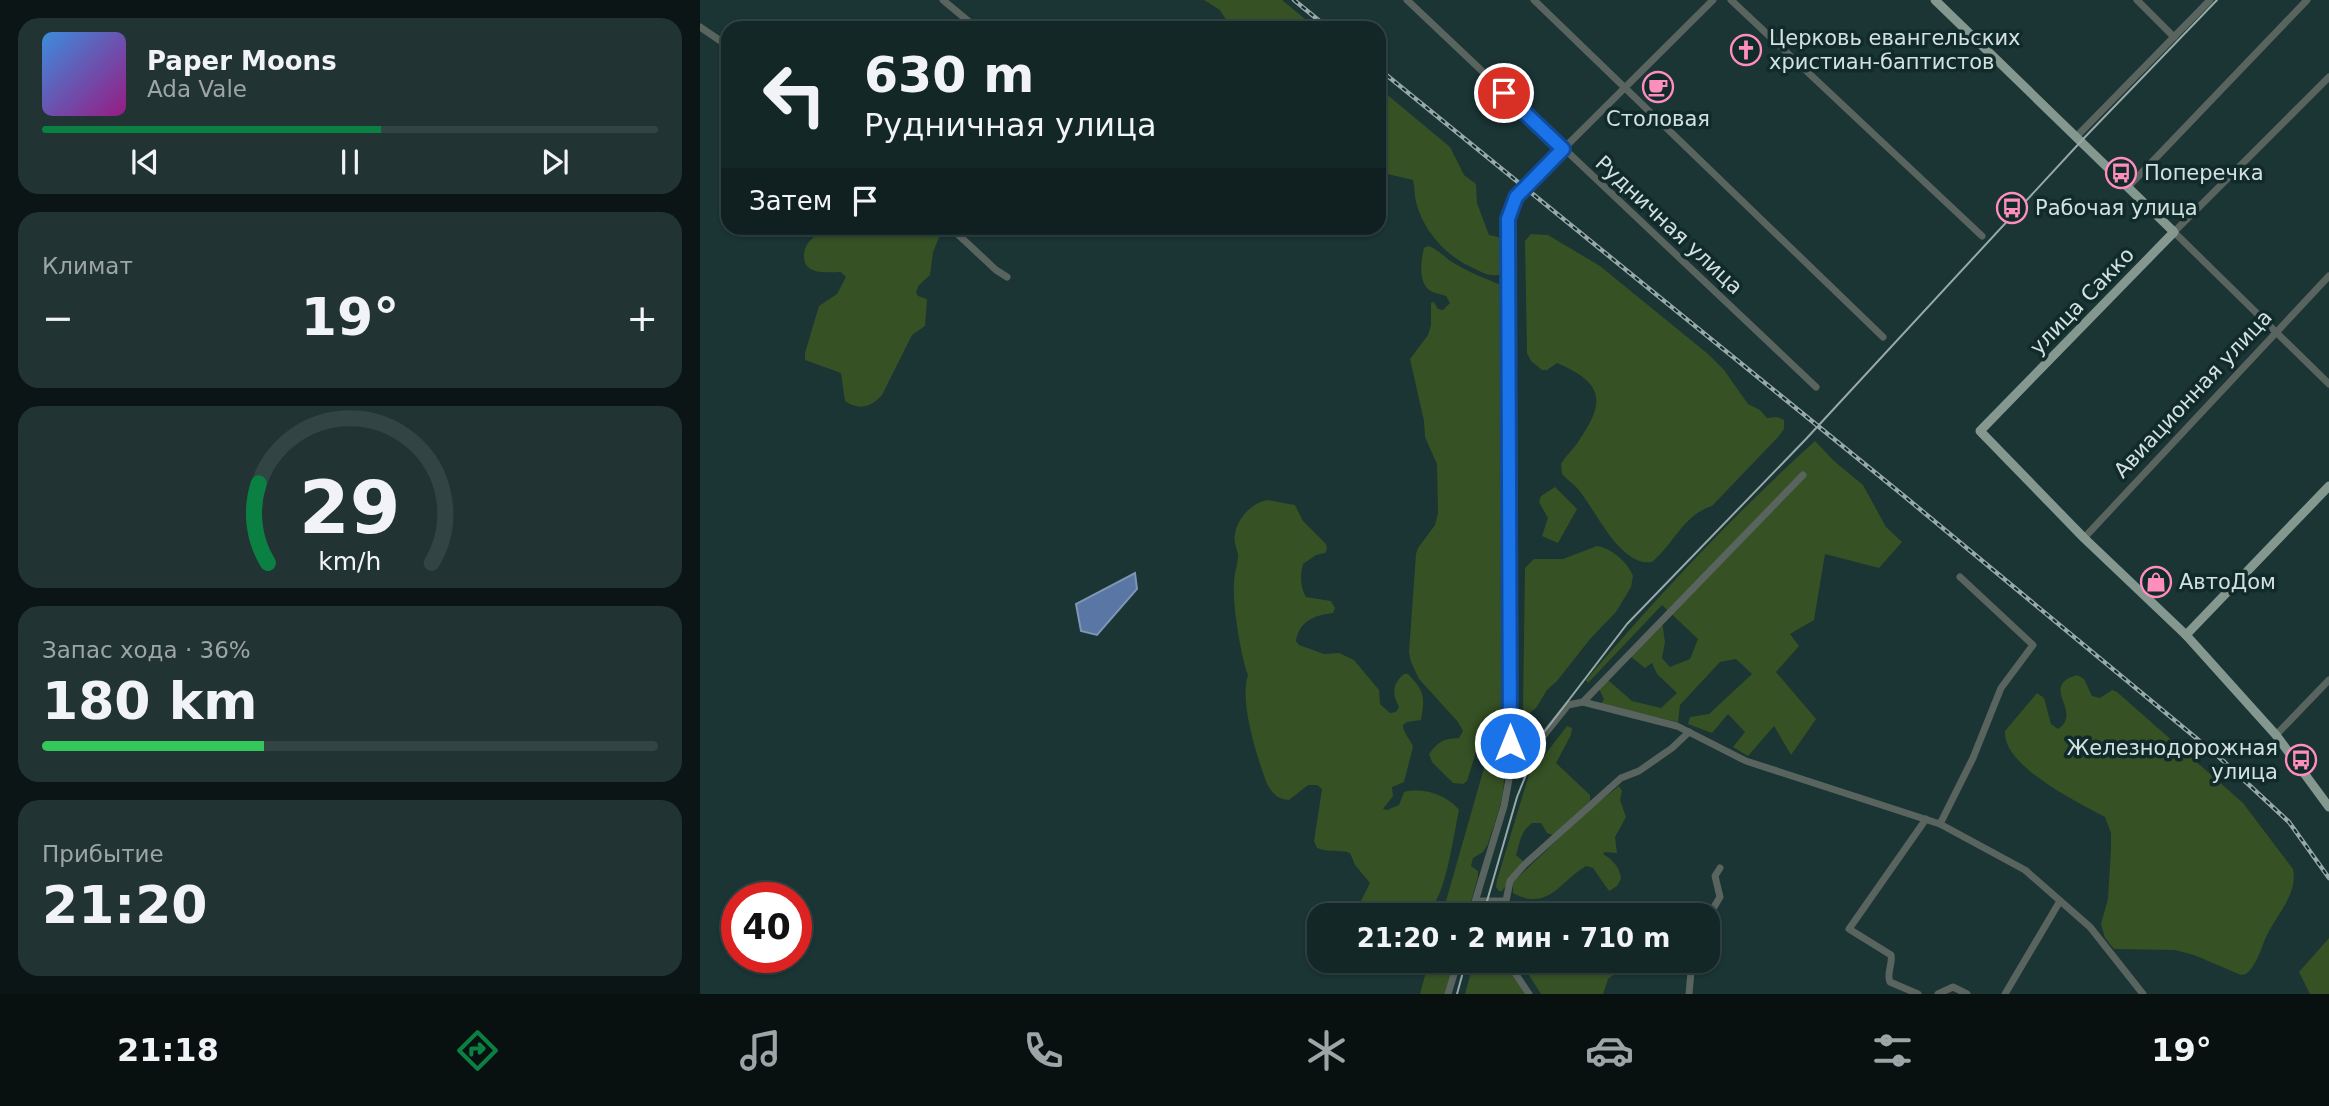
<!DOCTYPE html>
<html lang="ru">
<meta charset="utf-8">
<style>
:root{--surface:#142727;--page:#213333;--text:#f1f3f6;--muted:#9da5a7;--line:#344;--accent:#0b8043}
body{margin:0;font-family:"DejaVu Sans",sans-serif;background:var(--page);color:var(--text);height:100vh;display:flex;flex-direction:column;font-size:26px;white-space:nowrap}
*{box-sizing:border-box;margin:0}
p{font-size:23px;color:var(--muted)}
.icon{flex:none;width:38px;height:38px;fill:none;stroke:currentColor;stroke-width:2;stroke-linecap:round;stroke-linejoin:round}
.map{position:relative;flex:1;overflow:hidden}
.side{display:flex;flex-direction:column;gap:18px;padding:18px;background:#0b1515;width:700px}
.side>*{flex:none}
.banner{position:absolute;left:21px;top:21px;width:665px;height:214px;border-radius:21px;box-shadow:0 2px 5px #0004,0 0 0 2px var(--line);background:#142727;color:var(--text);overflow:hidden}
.speed{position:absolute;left:21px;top:882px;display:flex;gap:14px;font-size:35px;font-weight:700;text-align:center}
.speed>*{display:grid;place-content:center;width:91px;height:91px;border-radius:50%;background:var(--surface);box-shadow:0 2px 5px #0004,0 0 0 2px var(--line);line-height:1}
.speed .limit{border:10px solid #d22;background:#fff;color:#111}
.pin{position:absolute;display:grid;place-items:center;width:60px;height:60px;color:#fff;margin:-30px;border:4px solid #fff;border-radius:50%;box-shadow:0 2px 7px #0007}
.me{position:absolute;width:77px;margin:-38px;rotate:0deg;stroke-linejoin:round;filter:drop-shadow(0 0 5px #0008)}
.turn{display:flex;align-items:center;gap:24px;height:147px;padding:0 28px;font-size:32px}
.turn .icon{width:91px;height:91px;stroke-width:2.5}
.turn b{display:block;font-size:49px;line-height:60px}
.then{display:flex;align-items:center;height:66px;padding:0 28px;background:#0003;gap:14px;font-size:26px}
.big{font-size:52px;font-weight:600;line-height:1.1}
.side .card{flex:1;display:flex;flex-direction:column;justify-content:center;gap:10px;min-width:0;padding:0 24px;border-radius:21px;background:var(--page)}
.side .dial{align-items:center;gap:0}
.dial svg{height:182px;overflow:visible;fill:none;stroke:var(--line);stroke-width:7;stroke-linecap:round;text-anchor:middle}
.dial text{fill:var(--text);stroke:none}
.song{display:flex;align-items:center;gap:21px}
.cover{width:84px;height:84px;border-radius:10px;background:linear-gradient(135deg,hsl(210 70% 55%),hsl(310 70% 35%))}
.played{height:7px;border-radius:4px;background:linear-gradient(90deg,var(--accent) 55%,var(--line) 55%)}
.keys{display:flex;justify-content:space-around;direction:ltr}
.heat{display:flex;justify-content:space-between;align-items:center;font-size:38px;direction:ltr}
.charge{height:10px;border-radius:5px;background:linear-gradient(90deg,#34c759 36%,var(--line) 0)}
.trip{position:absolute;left:607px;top:903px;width:413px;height:70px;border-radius:21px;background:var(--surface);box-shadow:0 2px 5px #0004,0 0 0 2px var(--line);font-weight:600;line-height:70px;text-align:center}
.tabs{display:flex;height:112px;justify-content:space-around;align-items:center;background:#081010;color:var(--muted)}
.tabs .icon{width:49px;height:49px}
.tabs .on{color:var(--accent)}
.tabs b{font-size:32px;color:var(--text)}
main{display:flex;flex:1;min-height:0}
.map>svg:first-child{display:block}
</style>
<main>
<section class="side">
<div class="card">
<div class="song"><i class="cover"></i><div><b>Paper Moons</b><p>Ada Vale</p></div></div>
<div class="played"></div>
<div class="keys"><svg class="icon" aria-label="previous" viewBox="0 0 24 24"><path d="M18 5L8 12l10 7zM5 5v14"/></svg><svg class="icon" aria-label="pause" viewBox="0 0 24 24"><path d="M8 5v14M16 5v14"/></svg><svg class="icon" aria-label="next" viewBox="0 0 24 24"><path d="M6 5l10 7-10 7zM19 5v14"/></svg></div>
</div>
<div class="card"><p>Климат</p>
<div class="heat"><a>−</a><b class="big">19°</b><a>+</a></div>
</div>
<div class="card dial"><svg viewBox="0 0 100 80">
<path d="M14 69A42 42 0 1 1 86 69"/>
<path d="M14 69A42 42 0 0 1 10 34" stroke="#0b8043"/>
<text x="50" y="56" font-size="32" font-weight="700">29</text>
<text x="50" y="72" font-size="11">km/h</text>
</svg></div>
<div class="card"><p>Запас хода · 36%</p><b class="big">180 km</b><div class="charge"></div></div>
<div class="card"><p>Прибытие</p><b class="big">21:20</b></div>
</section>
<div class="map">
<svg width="1629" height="994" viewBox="0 0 1629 994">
<rect width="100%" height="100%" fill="#1b3434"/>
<g fill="#365124">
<path d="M504,0H582L616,28H531L520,10Z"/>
<path d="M679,88L750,147L764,175L776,184L777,203L789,235L798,237L802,242V274C789,278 782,272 771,267C745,255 723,230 716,202C714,194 715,187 713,180L679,172Z"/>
<path d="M123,228H238L240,235L233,252L230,275L219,285L216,292L218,296L227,299L225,326L212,335L182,395C171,407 159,411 145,401L141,373L105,360V353L119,306L137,294L146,277L141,272C128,272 103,276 104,255C104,250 107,243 111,240C116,234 120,235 123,228Z"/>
<path d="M831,234L848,235L900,266L1008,354L1024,370L1048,404L1060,410L1067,418L1077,417L1084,420V429L1079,436L1012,506C983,515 974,544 952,562C921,567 897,513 881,493C876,485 868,481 862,474L861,464C866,455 873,450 878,442C907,400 903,383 857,363L847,370H842L831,361L827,353L825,241Z"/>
<path d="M728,246C738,249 744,257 752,262C768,272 784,278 801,285L804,291L808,734L787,749H777L767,781L763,784L753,783L732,762L729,754C739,741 743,739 759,738L763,731L758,722L719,679L711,662L709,652L716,554L718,548L735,525L738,513L737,464L725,437L724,421L710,359L728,335L731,325V303L734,302L738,309L743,310L750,303L746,296C741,294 733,293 729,290C718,281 721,260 724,248Z"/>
<path d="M1115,441L1134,461L1163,485L1186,527L1202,542L1179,568L1125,554L1114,620L1090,634L1099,646L1076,672L1116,719L1091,755L1074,726L1048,756L1033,747L1045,732L1028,714L1012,733L988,724L990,717L1009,714L1052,674L1036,659L1020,662L980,705L978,722L901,704L904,699L899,689L908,680L932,701L961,708L977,693L957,674L952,663L945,668L930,656L962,621L965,642L962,658L970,667L990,659L998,639L962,605L888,683L886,680C957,597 1033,515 1115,441Z"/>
<path d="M855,487L877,509L858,543L842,536L848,518L839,502L841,496Z"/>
<path d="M567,500L595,505L603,521L626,544L627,549L625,553L616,555L603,564C600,575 600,587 606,597L631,601L635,608L633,613C615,615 599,621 596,641L599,645L624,654L639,653L654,660L679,690L680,704L690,713L696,712L699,707C692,694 692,684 704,674H708C725,692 725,696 721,720L707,722L703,725C703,734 711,739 713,747L704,782L692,787L693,796L683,809L687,810L699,805L704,792C722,787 748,795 759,810C754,833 746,894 730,909C716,909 704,903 690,908C681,911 679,916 669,914L661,901L670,883L655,865L650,853C639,849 629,853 617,848L614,841L622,789L617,785H608L589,800C577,799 573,794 567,784C557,757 539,702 548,675C541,657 532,602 534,583C534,573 538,564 538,555C537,548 533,542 535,534C537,518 552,503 567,500Z"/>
<path d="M897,546C911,548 928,562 933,576L931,587L916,612L890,639L857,681L847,690L836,708L827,715L823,713V708L825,568L834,559H863Z"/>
<path d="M1377,675L1384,679L1392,696L1400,698L1412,690L1417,692L1543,803L1593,869C1598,894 1577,914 1567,935C1561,948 1557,965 1546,974L1541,975L1494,955L1475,950L1414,949L1405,938L1401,924L1408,899L1411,849V833L1405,817C1379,803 1302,766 1305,731L1337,693L1344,698L1351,724L1358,729C1384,712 1338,686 1377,675Z"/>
<path d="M867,726L872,728L871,735L856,763L890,795V801L853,835L847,833L841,823H832C819,834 821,840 816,855L823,861L802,891H799L796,887L797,880L831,768L835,760L843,757Z"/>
<path d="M794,761C817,770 793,826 788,844L783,852L773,858L771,866L778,871V877L767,915H742L784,768L788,762Z"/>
<path d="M919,786L922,791L920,800L926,817L915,837L917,853L905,852L903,854C913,860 920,867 921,879L917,886L909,891L893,868L886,866C859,882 848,912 813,893V882L889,810Z"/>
<path d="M1629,938V994H1610L1599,972Z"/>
<path d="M729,961H754L745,994H720Z"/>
<path d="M774,961H803L825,994H765Z"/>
<path d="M820,961H867L873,966L897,961H924L927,965L908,979L903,994H841Z"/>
</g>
<path fill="#5976a4" stroke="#7e96b6" stroke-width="2" d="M435,573L437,589L397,635L381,631L376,604Z"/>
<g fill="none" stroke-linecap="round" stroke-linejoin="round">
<g stroke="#5a645f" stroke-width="7">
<path d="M243,0L273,25"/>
<path d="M707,0L1116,387"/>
<path d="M834,0L1183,337"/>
<path d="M1031,0L1282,236"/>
<path d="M1437,0L1474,37"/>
<path d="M0,27L28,46"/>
<path d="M1629,77L1474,232L1629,384"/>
<path d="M1376,137L1510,0"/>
<path d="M1428,187L1607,0"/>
<path d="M251,228L296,270L307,277"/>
<path d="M1384,538L1629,276"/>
<path d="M883,702L1103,475"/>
<path d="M810,728L844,735L868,705L883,702L977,726L1046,761L1240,824L1273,758L1301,688L1333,645L1260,577"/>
<path d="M1576,735L1629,680"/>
<path d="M1240,824L1325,870L1390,927L1443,994"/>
<path d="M776,901H806L810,881L824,865L921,778L939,771L972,748L989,732"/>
<path d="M771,915L804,806L810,774L809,213L813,202L825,187L1013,0"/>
<path d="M791,915L792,902"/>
<path d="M1008,917L1020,897L1015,876L1020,868"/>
<path d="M807,961L829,994"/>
<path d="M748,994L758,961"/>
<path d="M989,994L992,961"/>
<path d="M1218,994L1190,982C1186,974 1193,964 1191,955L1149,929L1226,819"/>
<path d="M1238,994L1253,987L1267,994"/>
<path d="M1305,994L1360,901"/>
</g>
<g stroke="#84988f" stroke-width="9">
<path d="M1235,0L1474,232L1280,431L1384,538L1486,635L1576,735L1629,807"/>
<path d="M1486,635L1629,486"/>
</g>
<g stroke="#98a9a9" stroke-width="2">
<path d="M783,915L817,797L842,735L927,624L1106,439L1385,137L1517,0"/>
<path d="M757,994L766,961"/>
</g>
<g stroke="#98a9a9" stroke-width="4.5">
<g id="rail">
<path d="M594,0L628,28"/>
<path d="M679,69L1204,496L1519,757L1589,822L1629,878"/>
</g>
</g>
<use href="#rail" stroke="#112a2a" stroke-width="2" stroke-dasharray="5" stroke-linecap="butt"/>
</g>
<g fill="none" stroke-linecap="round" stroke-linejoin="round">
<g stroke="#114b97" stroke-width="18">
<path id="route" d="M804,93L863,149L816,197L808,219L810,743"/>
</g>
<use href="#route" stroke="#1a73e8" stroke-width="12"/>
</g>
<defs>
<g id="church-ring" transform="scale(1.575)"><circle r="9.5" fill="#112a2a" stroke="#fe8ebd" stroke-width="1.5"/><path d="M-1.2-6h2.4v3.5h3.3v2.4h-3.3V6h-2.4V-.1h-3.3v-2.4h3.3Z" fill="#fe8ebd"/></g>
<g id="cafe-ring" transform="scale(1.575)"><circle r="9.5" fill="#112a2a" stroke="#fe8ebd" stroke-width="1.5"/><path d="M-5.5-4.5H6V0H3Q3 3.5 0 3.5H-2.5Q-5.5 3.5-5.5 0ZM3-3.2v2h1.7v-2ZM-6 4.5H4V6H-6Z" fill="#fe8ebd"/></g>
<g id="bus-ring" transform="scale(1.575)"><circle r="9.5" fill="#112a2a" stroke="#fe8ebd" stroke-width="1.5"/><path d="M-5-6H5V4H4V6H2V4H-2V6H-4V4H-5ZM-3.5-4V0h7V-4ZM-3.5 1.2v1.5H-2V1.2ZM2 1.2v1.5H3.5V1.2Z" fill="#fe8ebd"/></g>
<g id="shop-ring" transform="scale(1.575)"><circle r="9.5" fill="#112a2a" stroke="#fe8ebd" stroke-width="1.5"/><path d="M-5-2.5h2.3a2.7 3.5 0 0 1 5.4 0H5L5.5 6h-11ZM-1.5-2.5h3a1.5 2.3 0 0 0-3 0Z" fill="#fe8ebd"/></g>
</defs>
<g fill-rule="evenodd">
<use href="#church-ring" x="1046" y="50"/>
<use href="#cafe-ring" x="958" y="87"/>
<use href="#bus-ring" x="1421" y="173"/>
<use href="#bus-ring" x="1312" y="208"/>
<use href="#shop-ring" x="1456" y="582"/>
<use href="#bus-ring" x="1601" y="760"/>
</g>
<g text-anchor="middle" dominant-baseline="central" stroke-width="7" stroke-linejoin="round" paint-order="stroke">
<g font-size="21" fill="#d3e1e1" stroke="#112a2a" text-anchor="start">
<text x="1069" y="38">Церковь евангельских<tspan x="1069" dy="24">христиан-баптистов</tspan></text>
<text x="958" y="119" text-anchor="middle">Столовая</text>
<text x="1444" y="173">Поперечка</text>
<text x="1335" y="208">Рабочая улица</text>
<text x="1479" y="582">АвтоДом</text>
<text x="1578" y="748" text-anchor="end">Железнодорожная<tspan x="1578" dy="24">улица</tspan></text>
</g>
<g font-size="21" fill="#d3e1e1" stroke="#112a2a">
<text transform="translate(969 225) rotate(43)">Рудничная улица</text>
<text transform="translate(1382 301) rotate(-46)">улица Сакко</text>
<text transform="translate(1493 394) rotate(-47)">Авиационная улица</text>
</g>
</g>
</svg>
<div class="speed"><div class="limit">40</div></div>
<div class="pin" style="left:804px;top:93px;background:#d93025"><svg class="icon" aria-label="arrive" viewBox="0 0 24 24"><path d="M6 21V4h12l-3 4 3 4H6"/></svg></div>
<svg class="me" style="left:810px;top:743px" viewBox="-20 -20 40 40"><circle r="17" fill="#1a73e8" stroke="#fff" stroke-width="3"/><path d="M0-11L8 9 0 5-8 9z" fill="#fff"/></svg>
<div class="trip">21:20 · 2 мин · 710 m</div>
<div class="banner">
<div class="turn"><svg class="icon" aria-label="left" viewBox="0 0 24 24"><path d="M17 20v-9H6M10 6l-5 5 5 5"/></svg><div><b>630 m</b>Рудничная улица</div></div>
<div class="then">Затем<svg class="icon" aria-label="arrive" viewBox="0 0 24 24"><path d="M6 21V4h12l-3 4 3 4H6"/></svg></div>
</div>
</div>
</main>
<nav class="tabs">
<b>21:18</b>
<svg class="icon on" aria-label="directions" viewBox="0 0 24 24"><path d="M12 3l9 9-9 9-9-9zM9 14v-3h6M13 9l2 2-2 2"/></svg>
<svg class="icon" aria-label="music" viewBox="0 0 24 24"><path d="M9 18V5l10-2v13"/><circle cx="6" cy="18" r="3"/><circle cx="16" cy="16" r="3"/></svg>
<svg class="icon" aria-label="phone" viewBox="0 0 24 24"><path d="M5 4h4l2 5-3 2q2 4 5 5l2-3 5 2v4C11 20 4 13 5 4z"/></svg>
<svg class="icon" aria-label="climate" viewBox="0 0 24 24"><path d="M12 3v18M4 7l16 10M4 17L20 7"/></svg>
<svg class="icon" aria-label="car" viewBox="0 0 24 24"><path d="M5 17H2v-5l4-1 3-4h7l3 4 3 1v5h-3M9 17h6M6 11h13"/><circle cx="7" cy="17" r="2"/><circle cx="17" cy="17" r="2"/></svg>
<svg class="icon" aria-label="filters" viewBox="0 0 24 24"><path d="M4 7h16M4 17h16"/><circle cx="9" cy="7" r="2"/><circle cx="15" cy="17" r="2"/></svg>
<b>19°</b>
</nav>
